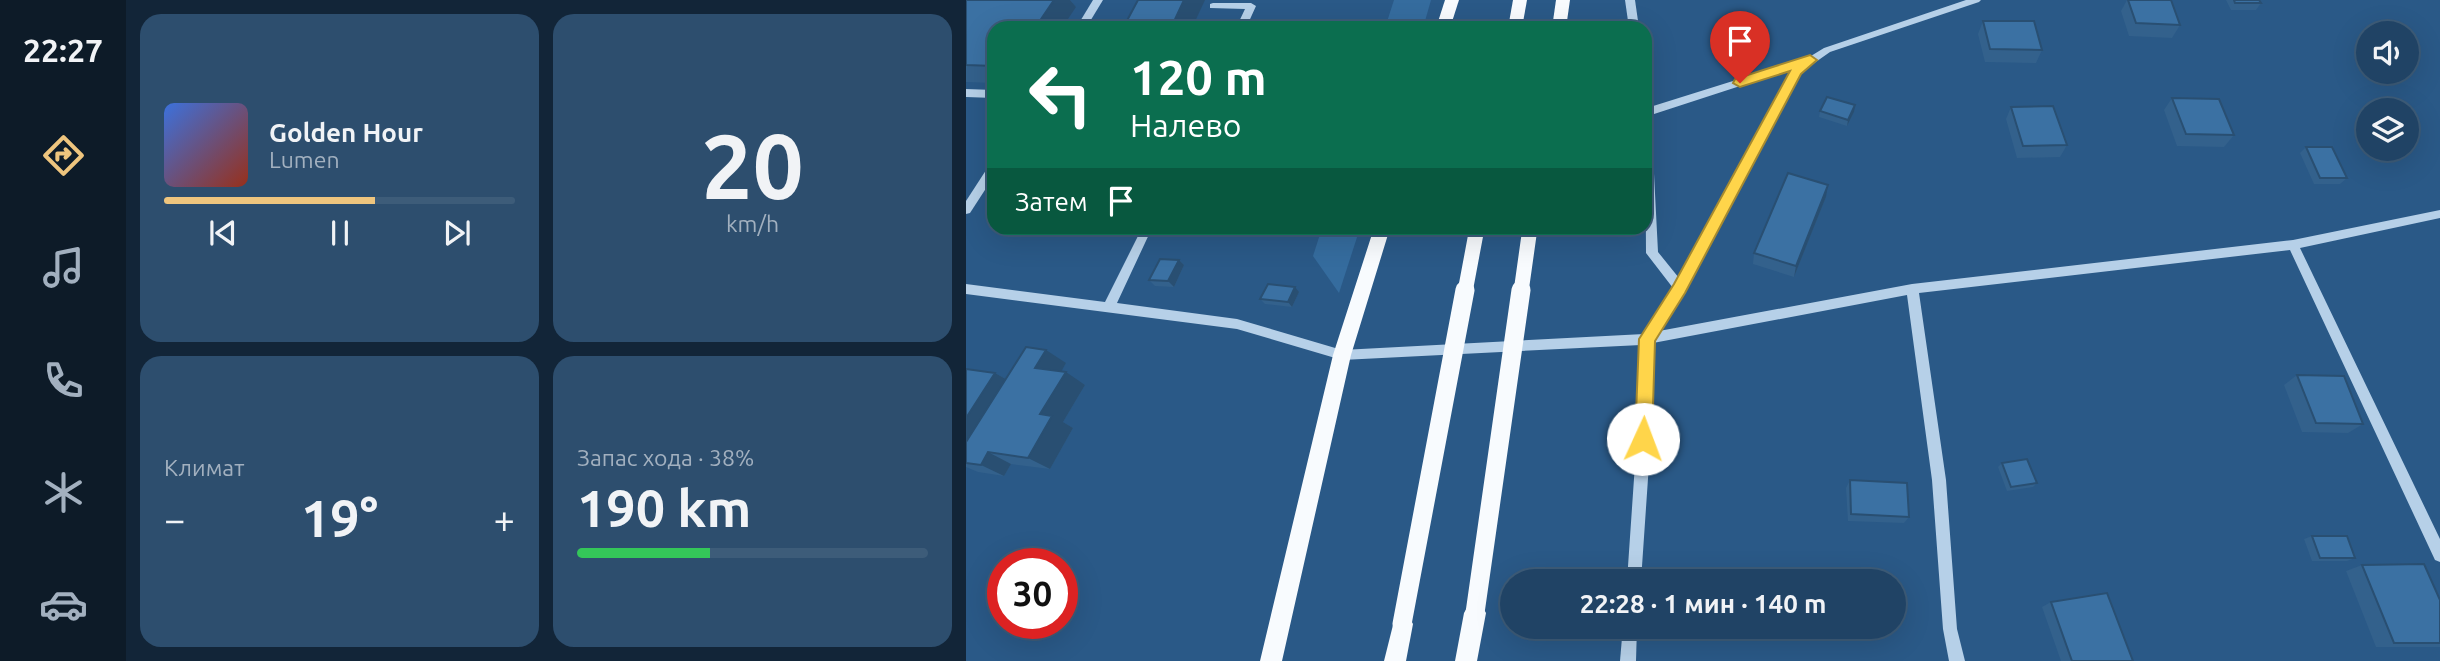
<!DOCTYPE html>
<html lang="ru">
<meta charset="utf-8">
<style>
:root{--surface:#204365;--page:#2d4e6e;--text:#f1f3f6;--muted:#a2b0bf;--line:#3d5c79;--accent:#eec57e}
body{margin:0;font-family:Ubuntu,sans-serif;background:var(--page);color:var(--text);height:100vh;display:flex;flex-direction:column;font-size:26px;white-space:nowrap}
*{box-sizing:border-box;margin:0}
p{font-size:23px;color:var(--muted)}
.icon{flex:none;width:38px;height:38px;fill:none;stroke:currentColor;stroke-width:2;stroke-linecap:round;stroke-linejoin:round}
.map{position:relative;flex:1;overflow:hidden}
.drawer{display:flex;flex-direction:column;gap:14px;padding:14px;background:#122538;width:840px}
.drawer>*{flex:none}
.top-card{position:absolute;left:21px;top:21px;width:665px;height:214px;border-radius:21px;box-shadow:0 7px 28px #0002,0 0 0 2px var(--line);background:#0b6e4f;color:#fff;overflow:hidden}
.fabs{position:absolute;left:1390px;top:21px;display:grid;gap:14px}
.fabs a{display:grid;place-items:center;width:63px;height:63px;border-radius:50%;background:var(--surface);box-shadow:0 7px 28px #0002,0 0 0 2px var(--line);font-size:35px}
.speed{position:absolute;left:21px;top:548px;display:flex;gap:14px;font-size:35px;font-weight:700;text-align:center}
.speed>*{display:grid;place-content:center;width:91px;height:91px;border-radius:50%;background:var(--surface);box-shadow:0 7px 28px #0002,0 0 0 2px var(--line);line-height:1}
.speed .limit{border:10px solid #d22;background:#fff;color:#111}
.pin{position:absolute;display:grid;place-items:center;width:60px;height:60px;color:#fff;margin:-72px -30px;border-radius:50% 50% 50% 0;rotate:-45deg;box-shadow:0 0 7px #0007}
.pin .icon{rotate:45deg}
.me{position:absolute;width:77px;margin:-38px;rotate:2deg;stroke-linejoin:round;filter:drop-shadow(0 0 5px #0008)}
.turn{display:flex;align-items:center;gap:24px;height:147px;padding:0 28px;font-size:32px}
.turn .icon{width:91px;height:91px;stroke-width:2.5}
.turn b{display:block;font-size:49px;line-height:60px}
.then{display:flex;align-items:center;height:66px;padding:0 28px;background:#0003;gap:14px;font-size:26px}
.big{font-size:52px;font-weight:700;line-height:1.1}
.drawer .widget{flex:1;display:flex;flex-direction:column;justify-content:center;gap:10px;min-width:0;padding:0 24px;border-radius:21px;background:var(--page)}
.drawer .dial{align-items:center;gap:0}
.dial b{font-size:91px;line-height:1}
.song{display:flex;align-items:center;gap:21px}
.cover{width:84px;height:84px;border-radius:10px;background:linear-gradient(135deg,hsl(220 70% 55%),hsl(10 70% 35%))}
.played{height:7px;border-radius:4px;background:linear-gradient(90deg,var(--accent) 60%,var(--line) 60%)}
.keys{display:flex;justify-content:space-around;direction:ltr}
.heat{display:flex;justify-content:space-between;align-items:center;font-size:38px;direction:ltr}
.charge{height:10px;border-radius:5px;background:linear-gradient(90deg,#34c759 38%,var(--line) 0)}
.drawer .tiles{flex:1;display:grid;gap:14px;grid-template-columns:repeat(2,1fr)}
.trip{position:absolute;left:534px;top:569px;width:406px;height:70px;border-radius:35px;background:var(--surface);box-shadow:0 7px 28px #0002,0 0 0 2px var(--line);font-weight:700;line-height:70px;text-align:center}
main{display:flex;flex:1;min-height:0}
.tabs{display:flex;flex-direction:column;width:126px;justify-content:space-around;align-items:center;background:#0d1b28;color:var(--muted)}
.tabs .icon{width:49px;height:49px}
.tabs .current{color:var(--accent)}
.tabs b{font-size:32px;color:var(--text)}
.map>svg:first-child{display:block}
</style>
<main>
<nav class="tabs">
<b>22:27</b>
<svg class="icon current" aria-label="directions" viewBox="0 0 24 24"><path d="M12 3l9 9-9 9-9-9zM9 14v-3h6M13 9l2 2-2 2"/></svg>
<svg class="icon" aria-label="music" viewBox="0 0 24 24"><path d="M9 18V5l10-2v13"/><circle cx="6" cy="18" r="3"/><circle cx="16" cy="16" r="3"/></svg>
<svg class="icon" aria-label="phone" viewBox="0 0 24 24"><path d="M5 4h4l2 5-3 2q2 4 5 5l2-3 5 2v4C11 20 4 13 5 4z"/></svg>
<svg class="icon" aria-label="climate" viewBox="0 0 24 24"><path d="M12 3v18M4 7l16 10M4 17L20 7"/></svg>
<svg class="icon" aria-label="car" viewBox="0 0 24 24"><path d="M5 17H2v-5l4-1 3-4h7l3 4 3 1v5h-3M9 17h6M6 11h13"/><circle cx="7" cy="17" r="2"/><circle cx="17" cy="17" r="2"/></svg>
</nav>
<section class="drawer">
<div class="tiles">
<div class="widget">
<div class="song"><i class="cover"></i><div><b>Golden Hour</b><p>Lumen</p></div></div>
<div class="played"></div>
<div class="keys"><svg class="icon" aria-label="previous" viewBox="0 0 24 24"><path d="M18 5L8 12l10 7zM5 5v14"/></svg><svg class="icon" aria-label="pause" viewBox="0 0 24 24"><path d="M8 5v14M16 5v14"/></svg><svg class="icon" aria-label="next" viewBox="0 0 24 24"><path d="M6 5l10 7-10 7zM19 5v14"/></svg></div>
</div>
<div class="widget dial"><b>20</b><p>km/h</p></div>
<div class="widget"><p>Климат</p>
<div class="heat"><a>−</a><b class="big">19°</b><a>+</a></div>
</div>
<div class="widget"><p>Запас хода · 38%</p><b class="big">190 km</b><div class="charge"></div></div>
</div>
</section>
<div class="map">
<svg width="1474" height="661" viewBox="0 0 1474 661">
<rect width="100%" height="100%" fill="#2a5987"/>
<g fill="#356c9e">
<path d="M428,0H465L457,28H419Z"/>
<path d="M356,228H394L373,293L347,256Z"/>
</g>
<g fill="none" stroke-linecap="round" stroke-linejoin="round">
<g fill="#b6d0e8" fill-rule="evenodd">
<path d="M127,0H137L120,28H110Z"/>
<path d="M659,0H669L673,28H663Z"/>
<path d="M1000,0H1015L1013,2L864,52L834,73L718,292L693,331L946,284L1327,240L1474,210V218L1334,248L1474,539V562L1469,560L1324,250L953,293L980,480L991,629L999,661H983L977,629L966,480L941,295L687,343L683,464L675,581H661L669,464L675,345L376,360L271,329L0,294V284L139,302L176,228H186L151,303L271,319L376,350L678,334L707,288L680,253L679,101L683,102L684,107L834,60L840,59L858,48ZM826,69L825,71L713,278L692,252L685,115Z"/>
<path d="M247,3H285L290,6L280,28H270L279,9L244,8V4Z"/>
<path d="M0,89L28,90V98L0,97Z"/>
<path d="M28,163V176L4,213L0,214V201L24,164Z"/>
<path d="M657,626H671L670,661H654Z"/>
</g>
<g fill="#f8fbfe" fill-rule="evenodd">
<path d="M479,0H493L484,28H470Z"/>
<path d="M547,0H561L556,28H542Z"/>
<path d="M590,0H604L600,28H586Z"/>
<path d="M408,228H424L385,355L316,661H294L367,355Z"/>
<path d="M509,602L516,606L520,613L511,661H489L498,613L502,606Z"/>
<path d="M436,613L443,617L447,624L440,661H418L429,617Z"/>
</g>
<g stroke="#f8fbfe" stroke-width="15">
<path d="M499,292L511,228"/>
<path d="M555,292L564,228"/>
</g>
<g stroke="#f8fbfe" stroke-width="19">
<path d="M509,613L555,290"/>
<path d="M436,624L499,290"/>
</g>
</g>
<g fill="#33618c">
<path d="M0,0H104L110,7L28,28V83L0,82Z"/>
<path d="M1161,0H1205L1214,25L1206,38L1163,36L1155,11Z"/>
<path d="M1260,0H1293L1295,3L1290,10H1265Z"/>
<path d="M1017,21L1076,50L1070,63L1019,62L1012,34Z"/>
<path d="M1206,98L1268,135L1258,147L1211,146L1198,110Z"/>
<path d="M1045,107L1101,145L1094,157L1051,158L1040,119Z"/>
<path d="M854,111L888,112L881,126L853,117Z"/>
<path d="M1340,147L1381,178L1374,184H1348L1334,153Z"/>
<path d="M860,197L828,277L787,264L788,253Z"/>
<path d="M213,260L218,265L208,287L189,286L183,280Z"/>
<path d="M333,292L326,307L299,304L294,299Z"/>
<path d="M100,363L95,371L119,385L97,422L107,428L84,469L45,464L38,476L12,472L0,467V369L29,373L40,379Z"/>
<path d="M1331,375L1397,424L1382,433L1336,432L1318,385Z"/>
<path d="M1036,463L1071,483L1067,487L1041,491L1032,467Z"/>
<path d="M884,480L943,517L938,523L882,521L880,488Z"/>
<path d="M1346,536L1389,558L1381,561H1346L1338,539Z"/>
<path d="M1396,565L1474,600V647H1410L1380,571Z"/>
<path d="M1085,602L1167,661H1095L1076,607Z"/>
<path d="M819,626H897V637L892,641L818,633Z"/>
</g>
<g fill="#294f72">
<path d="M88,0H104L110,7L96,28H69Z"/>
<path d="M218,0H239L226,28H205Z"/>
<path d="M889,105L888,112L881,126L882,120Z"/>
<path d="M862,185L860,197L828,277L830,266Z"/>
<path d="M213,260L218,265L208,287L202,281Z"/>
<path d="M329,287L333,292L326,307L322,302Z"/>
<path d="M80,350L100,363L90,381L69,368Z"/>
<path d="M100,372L119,385L97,422L107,428L84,469L62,458L74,414Z"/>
<path d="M29,373L45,382L0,453V418Z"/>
<path d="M22,452L45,464L38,476L15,465Z"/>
</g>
<g fill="#3b71a3" stroke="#294f72" stroke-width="2">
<path d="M0,0H88L69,28H28V66L0,65Z"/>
<path d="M172,0H218L205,28H157Z"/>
<path d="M1162,0H1205L1214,25L1170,23Z"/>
<path d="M1268,0H1293L1295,3H1269Z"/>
<path d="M1017,21H1068L1076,50L1024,49Z"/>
<path d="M861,97L889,105L882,120L854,111Z"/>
<path d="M1206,98L1253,99L1268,135L1220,134Z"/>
<path d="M1087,106L1101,145L1057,146L1045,107Z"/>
<path d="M1340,147H1366L1381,178H1354Z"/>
<path d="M822,173L862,185L830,266L788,253Z"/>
<path d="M194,259L213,260L202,281L183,280Z"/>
<path d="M302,284L329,287L322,302L294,299Z"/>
<path d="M60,347L80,350L69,368L100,372L74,414L86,416L62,458L22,452L15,465L0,463V442Z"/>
<path d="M0,369L29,373L0,418Z"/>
<path d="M1331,375L1378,376L1397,424L1350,423Z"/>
<path d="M1061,459L1071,483L1045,487L1036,463Z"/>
<path d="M884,480L941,483L943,517L885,514Z"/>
<path d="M1346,536H1381L1389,558H1354Z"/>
<path d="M1458,564L1474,600V643H1428L1396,565Z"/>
<path d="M1141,593L1167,661H1106L1085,602Z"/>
<path d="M821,626H897V637L820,629Z"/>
</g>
<path fill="#ffd54a" stroke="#a68a30" stroke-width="2" d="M844,55L851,60L835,74L719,293L689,341L686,439L683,444L677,447L671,444L669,439L673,339L708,284L824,71L774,87L767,83L769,79Z"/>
</svg>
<div class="fabs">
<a><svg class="icon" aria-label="sound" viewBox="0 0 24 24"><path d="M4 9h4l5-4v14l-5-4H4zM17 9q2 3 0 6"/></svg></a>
<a><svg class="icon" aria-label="layers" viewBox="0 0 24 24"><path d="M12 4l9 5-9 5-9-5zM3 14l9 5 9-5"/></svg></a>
</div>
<div class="speed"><div class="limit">30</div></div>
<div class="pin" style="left:774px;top:83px;background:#d93025"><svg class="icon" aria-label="arrive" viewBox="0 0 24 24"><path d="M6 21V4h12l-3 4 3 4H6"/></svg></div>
<svg class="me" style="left:677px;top:439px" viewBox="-20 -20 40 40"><circle r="19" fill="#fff"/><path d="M0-13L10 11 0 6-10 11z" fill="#ffd54a"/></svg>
<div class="trip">22:28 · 1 мин · 140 m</div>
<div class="top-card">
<div class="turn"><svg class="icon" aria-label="left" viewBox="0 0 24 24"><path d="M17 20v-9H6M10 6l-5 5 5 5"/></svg><div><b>120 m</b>Налево</div></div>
<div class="then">Затем<svg class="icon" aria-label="arrive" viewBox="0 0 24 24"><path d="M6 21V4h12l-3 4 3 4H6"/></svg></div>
</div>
</div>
</main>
